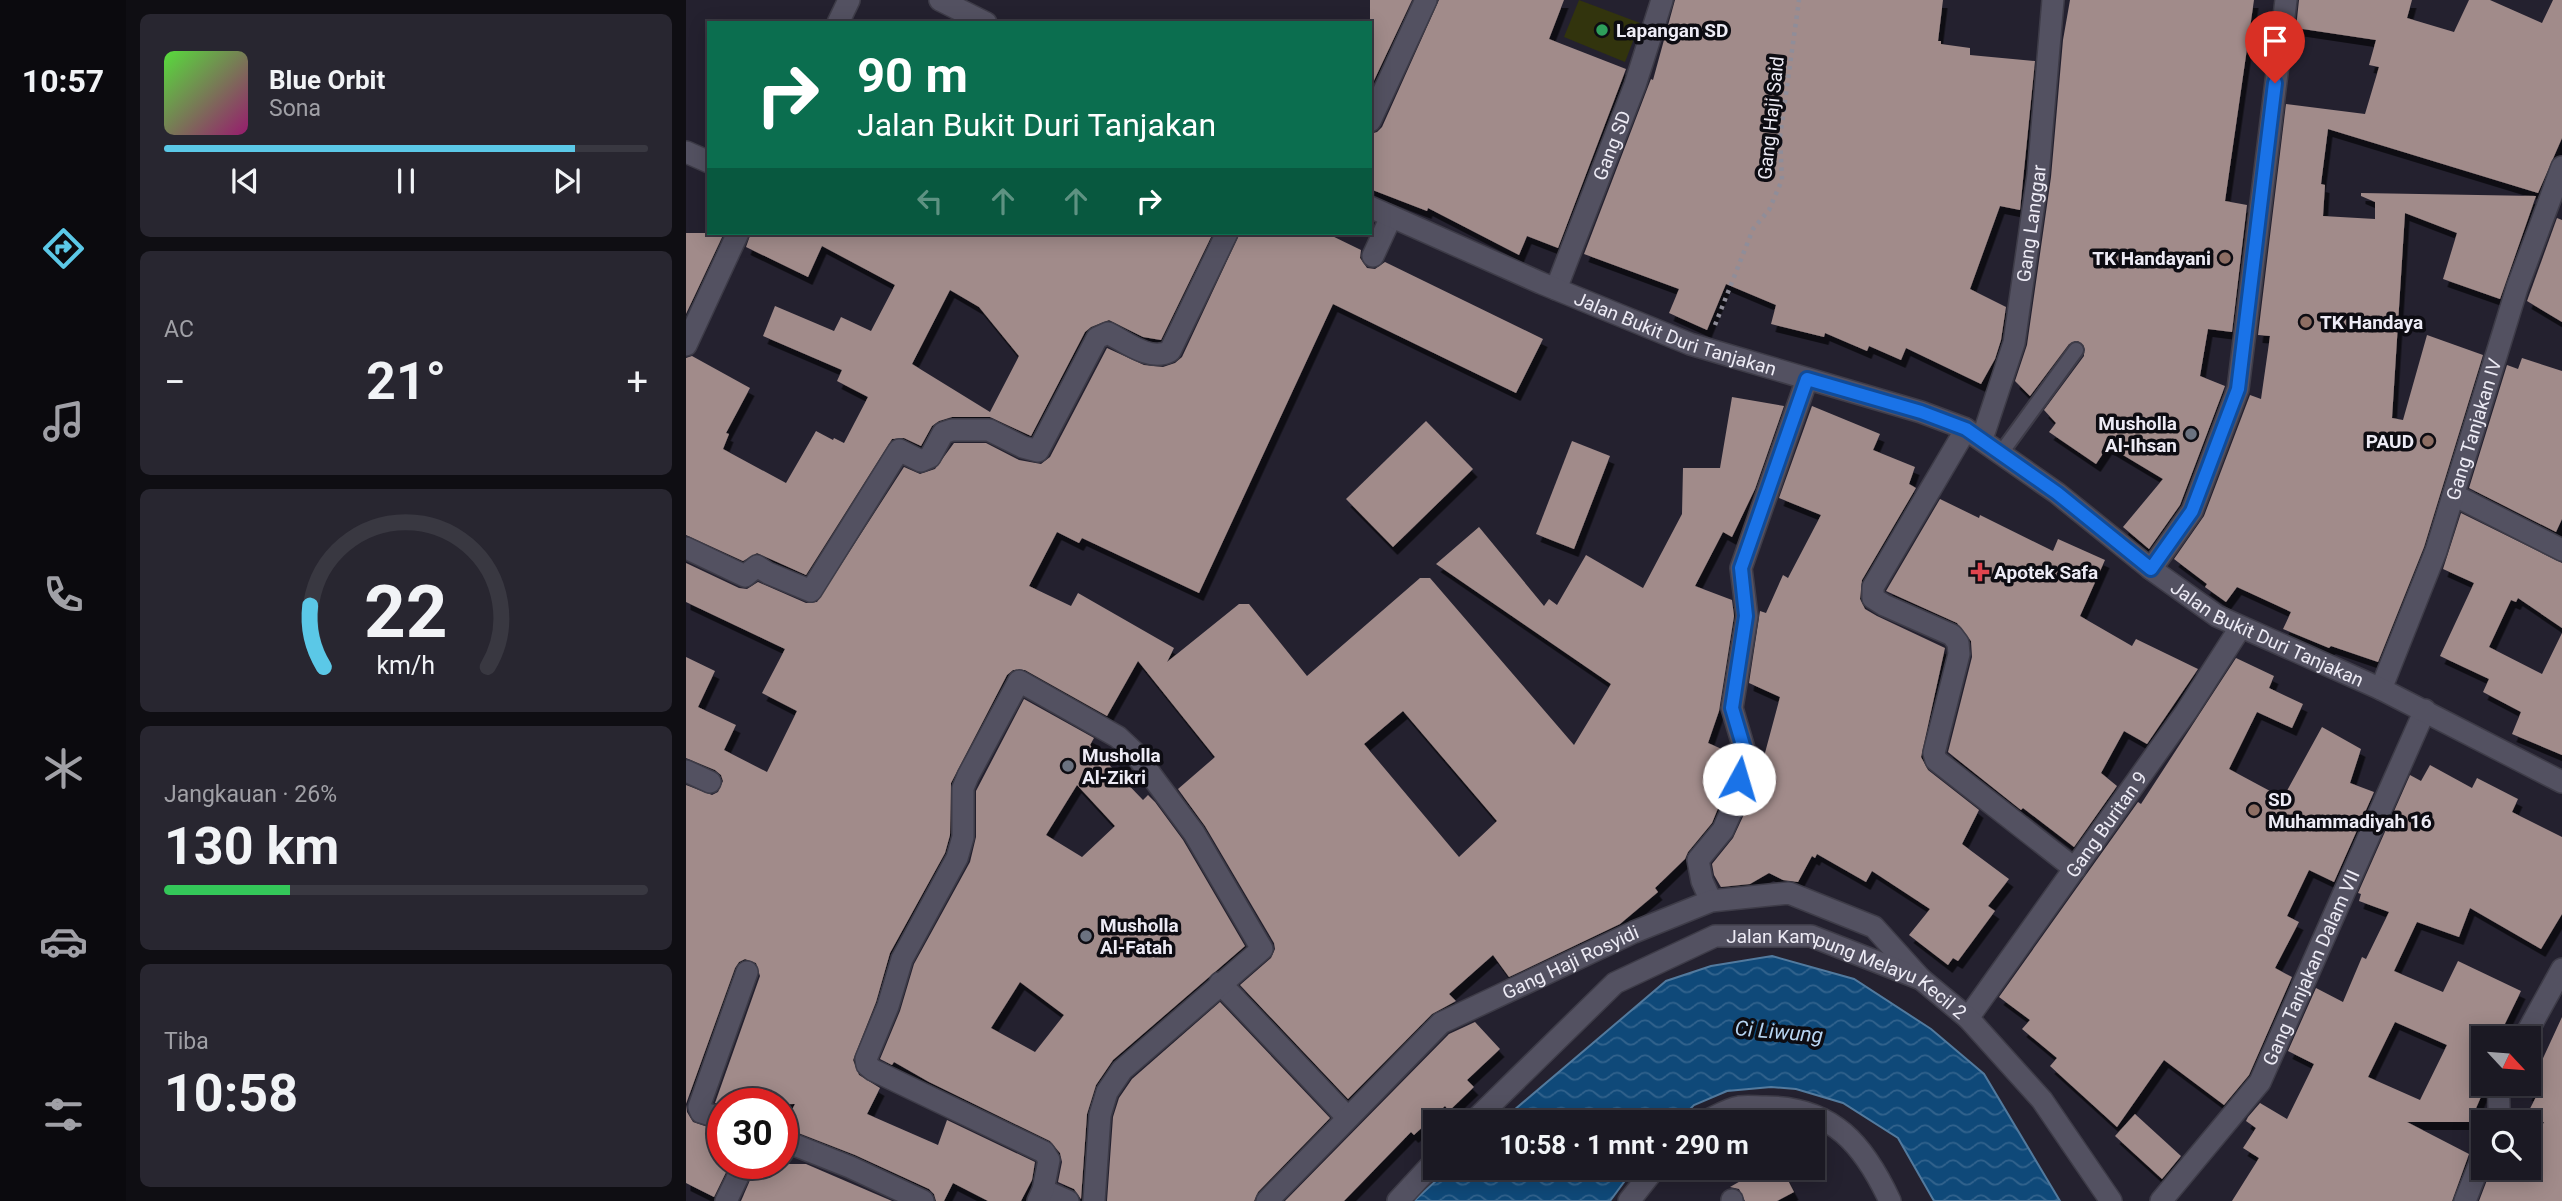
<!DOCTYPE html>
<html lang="id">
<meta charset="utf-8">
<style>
:root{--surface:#1b1923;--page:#282630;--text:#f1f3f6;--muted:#a0a0a6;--line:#393841;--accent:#5bc8e7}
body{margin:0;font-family:Roboto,sans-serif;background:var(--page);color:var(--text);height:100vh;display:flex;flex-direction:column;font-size:26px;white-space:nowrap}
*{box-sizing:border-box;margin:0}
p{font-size:23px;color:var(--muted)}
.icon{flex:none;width:38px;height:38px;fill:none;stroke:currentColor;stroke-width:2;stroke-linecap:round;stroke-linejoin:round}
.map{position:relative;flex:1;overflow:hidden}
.side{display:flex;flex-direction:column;gap:14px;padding:14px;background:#0f0e13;width:560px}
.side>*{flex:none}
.banner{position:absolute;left:21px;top:21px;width:665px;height:214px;border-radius:0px;box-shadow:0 4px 18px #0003,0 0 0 2px var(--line);background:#0b6e4f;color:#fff;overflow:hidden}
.needle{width:46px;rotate:116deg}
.tools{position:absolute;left:1785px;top:1026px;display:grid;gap:14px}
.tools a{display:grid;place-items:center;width:70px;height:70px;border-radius:0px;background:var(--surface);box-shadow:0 4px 18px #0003,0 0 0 2px var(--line);font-size:35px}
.speed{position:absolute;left:21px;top:1088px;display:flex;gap:14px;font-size:35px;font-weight:700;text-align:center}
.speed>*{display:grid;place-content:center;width:91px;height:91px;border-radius:50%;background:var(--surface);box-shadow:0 4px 18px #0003,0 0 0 2px var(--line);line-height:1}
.speed .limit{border:10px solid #d22;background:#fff;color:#111}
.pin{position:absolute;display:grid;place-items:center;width:60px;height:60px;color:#fff;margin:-72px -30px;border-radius:50% 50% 50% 0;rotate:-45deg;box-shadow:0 0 7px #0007}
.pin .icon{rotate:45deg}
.me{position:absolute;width:77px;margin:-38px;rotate:6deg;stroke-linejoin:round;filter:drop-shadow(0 0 5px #0008)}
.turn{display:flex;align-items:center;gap:24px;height:147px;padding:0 35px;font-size:32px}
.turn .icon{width:91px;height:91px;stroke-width:2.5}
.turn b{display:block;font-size:49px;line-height:60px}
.lanes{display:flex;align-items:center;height:66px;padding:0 35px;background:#0003;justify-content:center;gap:35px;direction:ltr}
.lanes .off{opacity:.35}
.big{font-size:52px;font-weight:700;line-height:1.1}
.side .card{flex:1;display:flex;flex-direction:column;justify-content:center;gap:10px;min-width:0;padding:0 24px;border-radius:10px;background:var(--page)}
.side .dial{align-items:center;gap:0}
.dial svg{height:182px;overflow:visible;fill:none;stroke:var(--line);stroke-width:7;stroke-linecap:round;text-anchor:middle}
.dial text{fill:var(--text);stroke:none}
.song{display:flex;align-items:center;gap:21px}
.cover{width:84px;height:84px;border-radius:10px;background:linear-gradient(135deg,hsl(110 70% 55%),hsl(320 70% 35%))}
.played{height:7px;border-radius:4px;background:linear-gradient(90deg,var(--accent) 85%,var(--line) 85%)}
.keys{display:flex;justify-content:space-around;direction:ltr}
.heat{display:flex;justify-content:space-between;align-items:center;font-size:38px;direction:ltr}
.charge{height:10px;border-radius:5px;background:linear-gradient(90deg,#34c759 26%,var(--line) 0)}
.trip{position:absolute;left:737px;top:1110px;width:402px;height:70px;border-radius:0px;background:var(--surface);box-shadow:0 4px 18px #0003,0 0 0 2px var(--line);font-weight:700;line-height:70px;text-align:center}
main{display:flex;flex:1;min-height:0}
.menu{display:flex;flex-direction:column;width:126px;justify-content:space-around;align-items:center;background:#0b0a0e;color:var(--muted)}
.menu .icon{width:49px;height:49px}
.menu .active{color:var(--accent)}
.menu b{font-size:32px;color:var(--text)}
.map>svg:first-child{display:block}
</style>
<main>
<nav class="menu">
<b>10:57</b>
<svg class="icon active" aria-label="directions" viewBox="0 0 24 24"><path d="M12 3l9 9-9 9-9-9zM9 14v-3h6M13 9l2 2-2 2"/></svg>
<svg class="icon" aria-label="music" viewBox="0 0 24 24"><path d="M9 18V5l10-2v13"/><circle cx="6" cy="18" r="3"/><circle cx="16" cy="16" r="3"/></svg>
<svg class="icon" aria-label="phone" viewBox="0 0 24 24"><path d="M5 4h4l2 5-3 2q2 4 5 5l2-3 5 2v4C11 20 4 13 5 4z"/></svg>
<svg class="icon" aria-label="climate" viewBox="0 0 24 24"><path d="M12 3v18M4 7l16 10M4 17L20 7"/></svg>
<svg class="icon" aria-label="car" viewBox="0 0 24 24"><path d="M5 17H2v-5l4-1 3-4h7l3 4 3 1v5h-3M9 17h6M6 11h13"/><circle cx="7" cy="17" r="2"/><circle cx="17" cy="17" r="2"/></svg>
<svg class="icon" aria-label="filters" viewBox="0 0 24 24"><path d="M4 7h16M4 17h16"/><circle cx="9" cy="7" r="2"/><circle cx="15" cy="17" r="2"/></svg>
</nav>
<section class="side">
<div class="card">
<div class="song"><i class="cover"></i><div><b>Blue Orbit</b><p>Sona</p></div></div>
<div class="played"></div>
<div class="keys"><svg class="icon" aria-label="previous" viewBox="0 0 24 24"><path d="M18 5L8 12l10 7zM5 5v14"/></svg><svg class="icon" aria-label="pause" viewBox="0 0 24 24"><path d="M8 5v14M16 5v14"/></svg><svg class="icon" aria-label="next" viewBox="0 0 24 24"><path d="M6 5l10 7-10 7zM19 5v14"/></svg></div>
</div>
<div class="card"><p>AC</p>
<div class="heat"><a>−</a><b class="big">21°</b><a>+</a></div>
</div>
<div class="card dial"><svg viewBox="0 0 100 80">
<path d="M14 69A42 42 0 1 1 86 69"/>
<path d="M14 69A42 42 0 0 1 8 42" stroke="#5bc8e7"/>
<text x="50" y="56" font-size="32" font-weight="700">22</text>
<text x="50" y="72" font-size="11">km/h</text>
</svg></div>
<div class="card"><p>Jangkauan · 26%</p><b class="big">130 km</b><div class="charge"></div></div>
<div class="card"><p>Tiba</p><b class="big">10:58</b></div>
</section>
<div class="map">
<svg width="1876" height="1201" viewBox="0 0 1876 1201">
<defs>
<pattern id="water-waves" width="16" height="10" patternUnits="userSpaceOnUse" patternTransform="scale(1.75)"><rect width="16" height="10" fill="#0f4979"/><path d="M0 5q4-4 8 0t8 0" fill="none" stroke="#32638d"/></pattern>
<filter id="shadow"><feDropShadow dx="4.5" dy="8" stdDeviation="0" flood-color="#0009"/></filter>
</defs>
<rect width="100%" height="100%" fill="#24212f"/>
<path fill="#32340d" d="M893,0L954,23L939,62L878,37Z"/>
<g fill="url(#water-waves)" stroke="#527a9e" stroke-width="2">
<path d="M1086,956L1168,979L1245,1029L1298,1074L1374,1201H1248L1212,1138L1157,1103L1110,1089L1085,1087L1041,1091L1008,1105L991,1122H814L980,981L1025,966Z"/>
<path d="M765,1167H949L924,1201H728Z"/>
</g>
<g fill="#a18b8a" fill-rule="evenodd" filter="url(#shadow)">
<path d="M684,0H726L684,89Z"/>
<path d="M753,0H878L863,39L940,69L872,248L841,236L833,255L742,208L741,211L684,189V134L691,132L696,127Z"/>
<path d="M989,0H1257L1252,41H1255V44L1284,48V55L1349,61L1334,210L1314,206L1284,289L1320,307L1315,340L1309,359L1295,384L1220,348L1215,360L1183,346L1181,351L1139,333L1138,337L1085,324L1090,305L1040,284L1021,330L983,313L993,289L898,254L965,79L967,80Z"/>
<path d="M1384,0H1568L1539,201L1561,205L1546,332L1522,329L1514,376L1539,386L1494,505L1463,549L1437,527L1477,479L1422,446L1410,464L1363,432L1370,423L1358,410L1398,356V346L1392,341L1383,344L1344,396L1329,381L1341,345L1365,177L1377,40Z"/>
<path d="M1613,0H1726L1721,18L1768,32L1783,0H1804L1856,23L1867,0H1876V138L1852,193L1642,129L1635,184L1639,185L1637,216L1689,219V202L1675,196V193L1850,196L1814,299L1757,279L1771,233L1719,213L1706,418L1717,420L1741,335L1797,355L1738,547L1692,662L1645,646L1643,648L1597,629L1605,612L1551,587L1540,602L1519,587L1521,584L1488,559L1518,516L1564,395L1575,399L1584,336L1572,335L1600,104L1679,114L1693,67L1683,65L1690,40L1610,28Z"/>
<path d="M1871,218L1876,220V322L1841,301Z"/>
<path d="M0,233H38L0,314Z"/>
<path d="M65,233H527L475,340L457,337L423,320L405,327L399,332L345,436L304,417H266L253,421L246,426L235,446L218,438L206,439L120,575L71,553L57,561L0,535V358L6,356L64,388L40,433L43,434L37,449L100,483L130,431L147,440L148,438L158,443L182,397L151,381L156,370L77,336L89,306L148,331L155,317L185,331L209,285L136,246L122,277L60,247ZM264,290L293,307L333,356L304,412L226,364Z"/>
<path d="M554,233H640L675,250L674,258L681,268L689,269L699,262L857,339L830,393L647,304L513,593L396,538L393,543L371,532L343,586L385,606L392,593L488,648L481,662L553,604H563L621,676L734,578H744L888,745L925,684L750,564L793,527L858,606L863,599L871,605L900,555L957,588L996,514L997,468H1034L1046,397L1098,406L1069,489L1046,537L1037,532L1009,586L1046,600L1048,616L1033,711L1022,743L1045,753L1035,801L1026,823L1002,852L999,859L969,888L972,892L934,924L823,977L807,955L763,994L770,1001L746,1014L662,1099L554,985L585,958L589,949L588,943L519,826L492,789L529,757L452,661L421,716L339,670H327L321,675L265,783L264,835L259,853L204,953L190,1002L167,1060L173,1075L194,1088L181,1114L252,1145L261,1120L349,1162L346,1180L335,1201H302L267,1183L258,1201H250L248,1194L243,1189L169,1155L97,1127L109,1104L37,1105L29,1103L74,976L70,963L59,959L53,962L49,968L0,1104L1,1112L7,1122L37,1132V1164H44L28,1197L0,1183V785L26,795L32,792L37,781L35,775L29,770L0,758V657L29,671L12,707L50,725L38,750L81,772L111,711L76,693L99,649L0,602V563L53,588L61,589L72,582L120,603L131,602L218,467L234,474L249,469L268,443H300L333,460L355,464L364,457L421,348L458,365L477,367L489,363L496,357ZM717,711L811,821L773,857L678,744Z"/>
<path d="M1836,358L1876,371V519L1870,532L1783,488L1821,365L1832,369Z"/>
<path d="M1126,406L1194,434L1187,450L1229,467L1223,484L1230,488L1176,580L1174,599L1179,609L1191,616L1259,648L1235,757L1242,770L1293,810L1276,844L1323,879L1302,906L1309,911L1272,961L1267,958L1262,965L1223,935L1244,909L1186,871L1180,882L1131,854L1129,858L1126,856L1112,882L1097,880L1083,873L1064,884L1035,887L1028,875L1026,864L1047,838L1060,810L1070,762L1076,764L1094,697L1063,683L1074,611L1080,613L1097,575L1102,578L1135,515L1093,498Z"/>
<path d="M740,421L787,469L707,547L660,499Z"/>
<path d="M886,441L924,456L888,549L850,534Z"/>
<path d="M1254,499L1293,518L1294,515L1367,551L1372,539L1419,560L1394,616L1446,646L1450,639L1512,669L1461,744L1438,731L1415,773L1431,786L1388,847L1337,808L1335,810L1262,752L1286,657L1285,641L1271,623L1200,591Z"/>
<path d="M1775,513L1876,563V628L1832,598L1830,602L1825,600L1803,647L1856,674L1876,633V755L1826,734L1835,712L1797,692L1803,679L1754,656L1788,583L1757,569Z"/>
<path d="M1550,658L1588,676L1583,688L1617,704L1606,728L1571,712L1543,769L1597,798L1636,727L1675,749L1664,783L1688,792L1648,882L1623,870L1601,916L1613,922L1589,968L1606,977L1563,1075L1538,1105L1478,1060L1431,1127L1364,1066L1371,1058L1336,1029L1344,1020L1313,997L1452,802L1455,804Z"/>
<path d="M338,699L408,738L404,745L457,800L462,795L469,802L497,840L559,946L427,1060L410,1085L401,1114L395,1199L388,1189L372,1182L376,1162L374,1153L364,1141L243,1082L208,1062L206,1065L194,1059L214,1011L228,964L284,862L290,837V791ZM391,785L429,826L396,857L360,835ZM334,982L378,1015L349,1052L305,1028Z"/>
<path d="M1744,765L1786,788L1791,778L1832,799L1826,812L1876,837V914L1855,949L1784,908L1773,937L1731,922L1708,971L1757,992L1772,961L1835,991L1812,1038H1797V1066L1789,1083H1801L1784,1122H1721L1783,1154L1766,1201H1546L1573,1158L1557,1148L1570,1128L1560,1121L1562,1117L1574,1103L1601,1119L1628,1064L1602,1051L1630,988L1657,1002L1676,957L1680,959L1703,912L1673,901L1675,894L1672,893L1724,775L1735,781ZM1709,1022L1761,1045L1734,1100L1682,1077Z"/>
<path d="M534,1002L644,1118L572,1192L568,1201H421L427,1117L433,1098L446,1079Z"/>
<path d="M1876,1017V1201H1793L1806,1167L1830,1178L1835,1167H1843V1152L1858,1122H1837L1850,1097L1841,1093Z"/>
<path d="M789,1022L814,1049L781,1080L788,1087L763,1111L759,1106L728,1135L725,1132L658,1201H599L763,1034Z"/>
<path d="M1449,1114L1495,1156L1476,1179L1429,1136Z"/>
<path d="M71,1164H120L206,1201H55Z"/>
<path d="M1079,1167H1095L1108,1192L1091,1201H1059L1053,1189L1044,1187Z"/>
</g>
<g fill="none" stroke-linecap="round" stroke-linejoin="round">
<g stroke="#3e3c48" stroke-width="18">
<path id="lane" d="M1315,453L1390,350"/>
</g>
<g stroke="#3e3c48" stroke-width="24">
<g id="street">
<path d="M152,23L163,0"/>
<path d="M684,121L740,0"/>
<path d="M0,152L23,162"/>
<path d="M687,256L705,217"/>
<path id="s1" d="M870,289L949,85L976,0"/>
<path d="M0,345L52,233"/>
<path d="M1280,429L1187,587V598L1198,605L1266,635L1272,643L1273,654L1248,753L1250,760L1389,869"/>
<path id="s2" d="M1296,439L1328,343L1352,175L1367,0"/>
<path d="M1768,495L1876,550"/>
<path d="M0,548L59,576L71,566L82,573L125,591L213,450L235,461L244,457L257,433L266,430H303L337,447L352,451L411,338L422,333C440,342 464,362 484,351L541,233"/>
<path d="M1465,569L1506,511L1552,389L1600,0"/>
<path id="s3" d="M1695,689L1750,551L1831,288L1876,167"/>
<path d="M0,771L24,782"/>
<path d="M1025,901L1016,881L1012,860L1037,830L1048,805L1059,752L1046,708L1061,616L1055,568L1121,379"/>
<path d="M534,983L661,1117"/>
<path id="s4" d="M1282,1018L1500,712L1554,628"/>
<path d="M1838,1038L1876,969"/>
<path d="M37,1119L15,1112L13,1107L61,972"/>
<path d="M1811,1122C1816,1109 1810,1096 1814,1083"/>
<path d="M96,1140L164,1167L237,1201"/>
<path d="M357,1190L382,1201"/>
<path d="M1046,1200V1201"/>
<path d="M40,1201L58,1164"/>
<path d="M352,1201L357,1190L363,1160L358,1152L187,1070L181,1065L180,1059L202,1006L216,959L271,858L277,837V788L282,776L333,681L432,737L448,752L508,833L576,949L436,1070L421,1092L414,1115L408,1201"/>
<path id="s5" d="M581,1201L755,1023L948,932L1025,901L1103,893L1188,927L1235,979"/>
<path id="s6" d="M1475,1201L1574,1082L1739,710"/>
<path d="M1779,1201L1797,1155"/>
</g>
</g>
<g stroke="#3e3c48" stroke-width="24">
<g id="secondary">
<path d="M254,0L300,23"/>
<path id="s7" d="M684,207L855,283L1004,344L1235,412L1278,428L1371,493L1465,569L1531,616L1695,689L1876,782"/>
<path id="s8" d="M787,1122L929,983L1029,936H1125L1235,979L1282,1018L1356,1100L1425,1201"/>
<path d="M1018,1122C1029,1117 1041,1109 1053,1107C1061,1106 1071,1107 1080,1107C1147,1107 1178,1145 1204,1201"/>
<path d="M712,1201L749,1161"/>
<path d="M943,1201L970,1167"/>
</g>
</g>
<path stroke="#8f8d99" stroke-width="4.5" stroke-dasharray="3.5 5" stroke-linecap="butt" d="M1029,325L1067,229L1083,210L1096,180L1094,137L1113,0"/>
<use href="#lane" stroke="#535161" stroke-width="14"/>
<use href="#street" stroke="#535161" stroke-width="21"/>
<use href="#secondary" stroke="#535161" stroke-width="21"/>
</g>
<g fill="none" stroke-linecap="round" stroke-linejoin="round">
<g stroke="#114b97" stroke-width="18">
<path id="route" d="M1053,779L1059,752L1046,708L1060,616L1055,568L1121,379L1235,412L1280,429L1371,493L1465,569L1506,511L1552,389L1589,83"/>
</g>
<use href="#route" stroke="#1a73e8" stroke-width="12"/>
</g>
<circle fill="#2e9e5b" stroke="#0d0c12" stroke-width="2.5" cx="916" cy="30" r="7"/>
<g fill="#8d6e63" stroke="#0d0c12" stroke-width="2.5">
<circle cx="1539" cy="258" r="7"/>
<circle cx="1620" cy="322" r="7"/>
<circle cx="1742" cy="441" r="7"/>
<circle cx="1568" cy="810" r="7"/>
</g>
<g fill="#6b7280" stroke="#0d0c12" stroke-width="2.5">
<circle cx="1505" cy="434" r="7"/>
<circle cx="382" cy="766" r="7"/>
<circle cx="400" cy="936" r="7"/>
</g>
<path fill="#e0444e" stroke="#0d0c12" stroke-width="2.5" d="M1290.5 561.5h7v7h7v7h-7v7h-7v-7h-7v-7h7z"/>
<g text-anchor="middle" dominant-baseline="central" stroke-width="7" stroke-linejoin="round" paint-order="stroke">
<g font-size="19" font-weight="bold" fill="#edebf5" stroke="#0d0c12" text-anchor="start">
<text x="930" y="30">Lapangan SD</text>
<text x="1525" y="258" text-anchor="end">TK Handayani</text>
<text x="1634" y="322">TK Handaya</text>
<text x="1491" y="423" text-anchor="end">Musholla<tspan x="1491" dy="22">Al-Ihsan</tspan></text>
<text x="1728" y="441" text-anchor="end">PAUD</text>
<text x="1308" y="572">Apotek Safa</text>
<text x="396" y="755">Musholla<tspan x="396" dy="22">Al-Zikri</tspan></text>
<text x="1582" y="799">SD<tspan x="1582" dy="22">Muhammadiyah 16</tspan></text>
<text x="414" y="925">Musholla<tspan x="414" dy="22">Al-Fatah</tspan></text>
</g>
<g font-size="19" fill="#edebf5" stroke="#0d0c12">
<text transform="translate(1085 118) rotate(-84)">Gang Haji Said</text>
<text stroke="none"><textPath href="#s1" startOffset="154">Gang SD</textPath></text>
<text stroke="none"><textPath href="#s2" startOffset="222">Gang Langgar</textPath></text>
<text stroke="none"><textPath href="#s7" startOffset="331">Jalan Bukit Duri Tanjakan</textPath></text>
<text stroke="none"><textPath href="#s3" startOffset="276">Gang Tanjakan IV</textPath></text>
<text stroke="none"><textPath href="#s7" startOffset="1003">Jalan Bukit Duri Tanjakan</textPath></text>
<text stroke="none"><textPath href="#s4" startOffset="238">Gang Buritan 9</textPath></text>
<text stroke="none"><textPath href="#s5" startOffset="392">Gang Haji Rosyidi</textPath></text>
<text stroke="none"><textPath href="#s6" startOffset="280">Gang Tanjakan Dalam VII</textPath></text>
<text stroke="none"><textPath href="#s8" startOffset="450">Jalan Kampung Melayu Kecil 2</textPath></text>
</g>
<g font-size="21" font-style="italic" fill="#b7d4f1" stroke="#0d0c12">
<text transform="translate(1093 1032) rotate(5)">Ci Liwung</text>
</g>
</g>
</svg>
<div class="tools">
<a><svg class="needle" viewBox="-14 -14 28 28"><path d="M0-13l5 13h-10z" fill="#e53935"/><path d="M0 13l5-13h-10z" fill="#a0a0a6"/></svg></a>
<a><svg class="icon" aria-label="search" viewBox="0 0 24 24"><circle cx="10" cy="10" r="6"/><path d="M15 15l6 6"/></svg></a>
</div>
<div class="speed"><div class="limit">30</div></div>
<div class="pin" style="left:1589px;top:83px;background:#d93025"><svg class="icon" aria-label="arrive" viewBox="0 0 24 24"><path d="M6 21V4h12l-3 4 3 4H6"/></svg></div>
<svg class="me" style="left:1053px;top:779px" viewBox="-20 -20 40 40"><circle r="19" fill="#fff"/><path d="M0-13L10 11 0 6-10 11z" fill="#1a73e8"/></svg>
<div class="trip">10:58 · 1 mnt · 290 m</div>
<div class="banner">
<div class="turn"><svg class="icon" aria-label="right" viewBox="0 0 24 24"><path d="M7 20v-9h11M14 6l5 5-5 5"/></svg><div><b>90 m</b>Jalan Bukit Duri Tanjakan</div></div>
<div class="lanes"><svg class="icon off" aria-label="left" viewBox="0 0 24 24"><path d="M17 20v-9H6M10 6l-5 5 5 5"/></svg><svg class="icon off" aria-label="ahead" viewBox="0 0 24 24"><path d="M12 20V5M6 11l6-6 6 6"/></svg><svg class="icon off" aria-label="ahead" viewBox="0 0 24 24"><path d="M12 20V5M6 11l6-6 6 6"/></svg><svg class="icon" aria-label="right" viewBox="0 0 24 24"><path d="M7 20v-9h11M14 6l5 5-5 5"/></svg></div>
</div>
</div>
</main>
